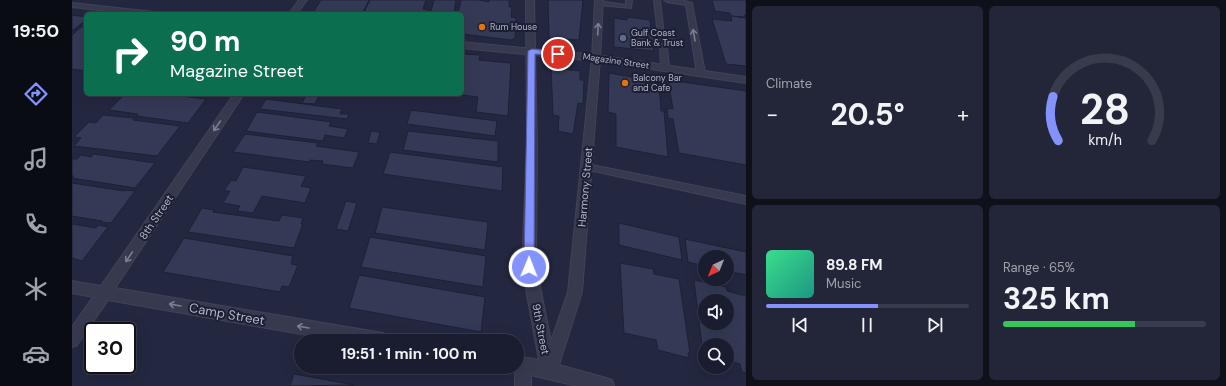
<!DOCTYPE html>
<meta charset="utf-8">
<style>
:root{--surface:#1a1d30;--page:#232638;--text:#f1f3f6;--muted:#9fa2ab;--line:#383b4c;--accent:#8492fe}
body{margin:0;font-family:"DM Sans",sans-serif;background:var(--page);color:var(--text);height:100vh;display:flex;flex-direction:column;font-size:15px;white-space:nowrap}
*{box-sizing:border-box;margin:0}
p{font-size:13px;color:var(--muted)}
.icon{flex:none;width:22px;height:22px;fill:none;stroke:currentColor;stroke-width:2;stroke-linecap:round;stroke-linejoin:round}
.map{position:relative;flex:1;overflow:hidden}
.side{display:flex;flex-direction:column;gap:6px;padding:6px;background:#0e101a;width:480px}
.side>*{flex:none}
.top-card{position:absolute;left:12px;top:12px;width:380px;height:84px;border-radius:6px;box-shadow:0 4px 16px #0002,0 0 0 1px var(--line);background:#0b6e4f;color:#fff;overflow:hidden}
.needle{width:26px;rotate:223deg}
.tools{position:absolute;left:626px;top:250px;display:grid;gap:8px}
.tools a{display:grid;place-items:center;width:36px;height:36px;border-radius:50%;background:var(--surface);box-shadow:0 4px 16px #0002,0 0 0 1px var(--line);font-size:20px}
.speed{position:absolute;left:12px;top:322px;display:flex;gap:8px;font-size:20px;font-weight:700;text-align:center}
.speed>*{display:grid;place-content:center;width:52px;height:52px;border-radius:50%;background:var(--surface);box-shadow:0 4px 16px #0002,0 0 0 1px var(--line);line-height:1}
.speed .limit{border:2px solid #111;border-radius:6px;background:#fff;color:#111}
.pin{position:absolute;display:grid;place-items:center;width:34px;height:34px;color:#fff;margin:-17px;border:2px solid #fff;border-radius:50%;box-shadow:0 1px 4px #0007}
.me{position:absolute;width:44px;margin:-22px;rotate:1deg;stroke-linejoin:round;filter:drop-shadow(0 0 3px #0008)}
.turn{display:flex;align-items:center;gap:14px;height:84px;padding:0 20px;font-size:18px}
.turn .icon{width:52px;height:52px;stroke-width:2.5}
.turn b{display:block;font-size:28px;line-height:34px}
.big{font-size:30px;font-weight:700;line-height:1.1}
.side .tile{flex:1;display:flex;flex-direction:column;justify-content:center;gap:6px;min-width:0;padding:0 14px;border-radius:6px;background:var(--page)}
.side .dial{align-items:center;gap:0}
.dial svg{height:104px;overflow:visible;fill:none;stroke:var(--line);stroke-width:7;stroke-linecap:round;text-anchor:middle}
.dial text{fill:var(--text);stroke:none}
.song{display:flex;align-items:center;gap:12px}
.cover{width:48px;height:48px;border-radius:6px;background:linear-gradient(135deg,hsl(150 70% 55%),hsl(170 70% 35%))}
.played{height:4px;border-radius:2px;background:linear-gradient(90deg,var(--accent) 55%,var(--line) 55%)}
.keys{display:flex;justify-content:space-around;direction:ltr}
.heat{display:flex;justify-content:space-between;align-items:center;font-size:22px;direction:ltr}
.charge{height:6px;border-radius:3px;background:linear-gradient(90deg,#34c759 65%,var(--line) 0)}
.side .tiles{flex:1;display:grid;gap:6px;grid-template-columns:repeat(2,1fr)}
.trip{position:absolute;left:222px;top:334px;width:230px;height:40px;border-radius:20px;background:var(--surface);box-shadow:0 4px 16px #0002,0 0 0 1px var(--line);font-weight:700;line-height:40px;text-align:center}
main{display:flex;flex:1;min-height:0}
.tabs{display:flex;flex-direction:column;width:72px;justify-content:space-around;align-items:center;background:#0a0c13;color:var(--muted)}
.tabs .icon{width:28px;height:28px}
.tabs .selected{color:var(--accent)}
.tabs b{font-size:18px;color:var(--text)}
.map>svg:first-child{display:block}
</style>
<main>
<nav class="tabs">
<b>19:50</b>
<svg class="icon selected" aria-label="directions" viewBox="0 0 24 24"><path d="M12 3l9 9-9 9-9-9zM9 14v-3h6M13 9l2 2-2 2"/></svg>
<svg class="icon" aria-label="music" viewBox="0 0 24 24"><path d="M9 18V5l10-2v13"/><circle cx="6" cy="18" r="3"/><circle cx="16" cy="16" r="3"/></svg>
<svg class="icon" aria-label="phone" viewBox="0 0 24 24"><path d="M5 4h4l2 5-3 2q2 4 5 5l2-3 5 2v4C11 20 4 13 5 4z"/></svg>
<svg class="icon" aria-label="climate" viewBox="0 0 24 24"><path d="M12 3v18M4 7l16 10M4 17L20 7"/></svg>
<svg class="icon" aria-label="car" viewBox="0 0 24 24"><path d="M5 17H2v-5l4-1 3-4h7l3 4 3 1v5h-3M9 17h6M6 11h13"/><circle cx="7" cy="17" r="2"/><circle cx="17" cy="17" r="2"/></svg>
</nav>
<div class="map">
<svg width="674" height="386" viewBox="0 0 674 386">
<rect width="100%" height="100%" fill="#232740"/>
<g fill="#343a56" stroke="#1e2136" fill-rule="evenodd">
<path d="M249,0H297L290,14H240Z"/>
<path d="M298,0H354L351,9L357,10L355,14H291Z"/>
<path d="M362,0H384L382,13H386L389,0H407L417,2V0H437V7H440L439,17L444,18L443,38L439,40L390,34V14H358Z"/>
<path d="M476,0H511L507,40L477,38Z"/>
<path d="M640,0H674V15H672L673,17L659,16L658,13L643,11Z"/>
<path d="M0,15L14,17V20L0,31Z"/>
<path d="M659,16L674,18V66L654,64L640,19L660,21Z"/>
<path d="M555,17L578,20L579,34L605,38L607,49L581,46L582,51L542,47V18L555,20Z"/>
<path d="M14,23V71L0,69V35Z"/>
<path d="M390,54L408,55L407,60L439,63L436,116L404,112L406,97L382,94H390Z"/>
<path d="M479,68L508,71V80H512L511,104L506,103L501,134L486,131L487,116L481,115Z"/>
<path d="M537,73L571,79V81L587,84L589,111H592L596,157L544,147V114L536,112Z"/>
<path d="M596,80L674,91V165L607,153L601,119L596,118L595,108L601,109Z"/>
<path d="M53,94L82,96L84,94H90L134,99L116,123L65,116L66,114L37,110Z"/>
<path d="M235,94H248L243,104L230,103Z"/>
<path d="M194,99L270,109L268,114H277L275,119L188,109Z"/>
<path d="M339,110L425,121L423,136L335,124Z"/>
<path d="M185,112L259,122L257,126L276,129L272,138L253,135L251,141L174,131Z"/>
<path d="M31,115L62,118L61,120L108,126L85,156L2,146L9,138L2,137L17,122L24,123Z"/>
<path d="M299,131L308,132L305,144L296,143Z"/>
<path d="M336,131L426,141V162L331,150Z"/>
<path d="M173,134L246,143L244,146L287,152L281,168L250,164L251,161L238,160L237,162L161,152Z"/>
<path d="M318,152L431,167L430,191L311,174Z"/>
<path d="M22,154L83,163L63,188L0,178L2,176H0V159H5L9,155L19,157Z"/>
<path d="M171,167L234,176L229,186L239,188L233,203L190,196L181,213L165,211L168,206L151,203L158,191H152L159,180L164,181Z"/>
<path d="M0,183L52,191L53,190L63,191L39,223L29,222L30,221L0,216Z"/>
<path d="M274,201L285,203L276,231L264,229Z"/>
<path d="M310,207L416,222L413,250L303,233Z"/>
<path d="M130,208L142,210L141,212L207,221L210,215L231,218L229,224H231L222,248L116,232Z"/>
<path d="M547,223L607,237L610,260L547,245Z"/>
<path d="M0,224L24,228L26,225L36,227L10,261L0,258Z"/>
<path d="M298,237L414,256L411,287L289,267Z"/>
<path d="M112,238L221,256L219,264L226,265L217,287L210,286L208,292L91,272Z"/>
<path d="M613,239L674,252V275L655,271V257H633V266L616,262Z"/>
<path d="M548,263L581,269L582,274L607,279L618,353H616L617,358L586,350L584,340L552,333Z"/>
<path d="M287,275L413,297L409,332L277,308Z"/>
<path d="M622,280L654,287L655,291L674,296V373L670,372L668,364L655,360V345H633V355L631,354ZM633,301H655V323H633Z"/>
<path d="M222,374L282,385L218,386Z"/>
</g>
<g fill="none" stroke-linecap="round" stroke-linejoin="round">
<g stroke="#404358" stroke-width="2">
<g id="service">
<path d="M554,0H560L559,8L527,5L524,3L527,1L554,5Z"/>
<path d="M582,0H588L592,36L586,35Z"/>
<path d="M592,0H609L620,3L633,73L632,75H626L625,73L614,5L595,2Z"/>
<path d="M588,45H594L595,47L597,68L593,70L589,68Z"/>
<path d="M515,164L674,196V204L512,169L510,167Z"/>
</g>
</g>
<g stroke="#404358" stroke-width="2">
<g id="minor">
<path d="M227,0H235L225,14H217Z"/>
<path d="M454,0H462L465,144L464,267L479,341L496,292L520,58L523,0H531L528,58L510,292L487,365L534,378L540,380L542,386H505L459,375V386H443V371L439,370L438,367H445V356L467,360L450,267L455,144Z"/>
<path d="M162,94H172L43,288L311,333L316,336L319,341H269L36,300L5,345L0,347V327L21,297L0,293V281L29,286Z"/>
</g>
</g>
<g stroke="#404358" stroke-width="2">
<g id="tertiary">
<path d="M0,3L82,12L86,14H60L0,7Z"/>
<path d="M390,42L524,55L674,77V83L524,61L390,48Z"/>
</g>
</g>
<use href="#service" fill="#373a4f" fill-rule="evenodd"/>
<use href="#minor" fill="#373a4f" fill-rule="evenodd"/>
<use href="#tertiary" fill="#373a4f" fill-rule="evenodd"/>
</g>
<defs><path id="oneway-shaft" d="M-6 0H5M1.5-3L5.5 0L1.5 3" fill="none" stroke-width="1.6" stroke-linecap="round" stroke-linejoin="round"/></defs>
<g stroke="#7b7e93">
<use href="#oneway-shaft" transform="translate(526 29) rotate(-87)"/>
<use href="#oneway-shaft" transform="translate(622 35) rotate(-100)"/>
<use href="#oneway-shaft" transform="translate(145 126) rotate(124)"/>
<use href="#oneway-shaft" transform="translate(57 257) rotate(124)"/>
<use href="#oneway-shaft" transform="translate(103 305) rotate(-170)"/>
<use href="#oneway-shaft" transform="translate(231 327) rotate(-170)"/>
</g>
<path fill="#8492fe" stroke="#565fa5" d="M460,49L486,52L489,54L486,56L463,54L462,267L461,270L457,272L453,270L452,267L456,51Z"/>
<g fill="#e8710a" stroke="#1c1f34" stroke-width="1.5">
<circle cx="410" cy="27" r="4"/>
<circle cx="553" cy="83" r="4"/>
</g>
<circle fill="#5c6f8a" stroke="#1c1f34" stroke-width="1.5" cx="551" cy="38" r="4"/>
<g text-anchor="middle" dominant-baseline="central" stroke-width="4" stroke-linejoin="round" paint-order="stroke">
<g font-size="9" fill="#b3b6ca" stroke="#1c1f34" text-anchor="start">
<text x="418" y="27">Rum House</text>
<text x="559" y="33">Gulf Coast<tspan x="559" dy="10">Bank &amp; Trust</tspan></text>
<text x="561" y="78">Balcony Bar<tspan x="561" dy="10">and Cafe</tspan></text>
</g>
<g font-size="9" fill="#b3b6ca" stroke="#1c1f34">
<text transform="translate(544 61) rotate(8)">Magazine Street</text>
</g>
<g font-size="11" fill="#b3b6ca" stroke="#1c1f34">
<text transform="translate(513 187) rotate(-85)">Harmony Street</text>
<text transform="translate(84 217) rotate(-56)">8th Street</text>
<text transform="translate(469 329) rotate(79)">9th Street</text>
</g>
<g font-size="13" fill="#b3b6ca" stroke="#1c1f34">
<text transform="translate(155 314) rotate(10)">Camp Street</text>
</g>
</g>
</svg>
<div class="tools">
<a><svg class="needle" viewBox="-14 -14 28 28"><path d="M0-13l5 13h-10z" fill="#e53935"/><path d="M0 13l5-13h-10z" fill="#9fa2ab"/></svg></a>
<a><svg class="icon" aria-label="sound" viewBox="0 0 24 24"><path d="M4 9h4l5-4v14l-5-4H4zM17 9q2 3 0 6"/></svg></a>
<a><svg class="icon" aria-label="search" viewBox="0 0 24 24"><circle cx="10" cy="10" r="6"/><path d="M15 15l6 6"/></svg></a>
</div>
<div class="speed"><div class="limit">30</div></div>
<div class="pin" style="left:486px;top:54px;background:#d93025"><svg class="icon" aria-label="arrive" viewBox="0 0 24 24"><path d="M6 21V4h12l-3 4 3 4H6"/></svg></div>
<svg class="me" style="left:457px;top:267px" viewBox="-20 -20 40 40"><circle r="17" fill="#8492fe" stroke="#fff" stroke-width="3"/><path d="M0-11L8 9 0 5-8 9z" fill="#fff"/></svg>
<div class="trip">19:51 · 1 min · 100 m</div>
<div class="top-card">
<div class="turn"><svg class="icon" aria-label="right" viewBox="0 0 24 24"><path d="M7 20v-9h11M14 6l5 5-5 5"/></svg><div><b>90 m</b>Magazine Street</div></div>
</div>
</div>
<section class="side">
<div class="tiles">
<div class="tile"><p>Climate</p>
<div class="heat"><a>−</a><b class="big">20.5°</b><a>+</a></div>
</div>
<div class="tile dial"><svg viewBox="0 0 100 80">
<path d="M14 69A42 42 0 1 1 86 69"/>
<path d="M14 69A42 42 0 0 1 10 35" stroke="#8492fe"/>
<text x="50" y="56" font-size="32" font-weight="700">28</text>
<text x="50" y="72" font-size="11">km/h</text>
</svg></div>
<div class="tile">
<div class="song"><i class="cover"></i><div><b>89.8 FM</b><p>Music</p></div></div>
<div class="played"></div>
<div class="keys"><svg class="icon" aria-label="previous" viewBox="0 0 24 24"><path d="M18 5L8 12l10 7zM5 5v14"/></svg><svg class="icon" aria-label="pause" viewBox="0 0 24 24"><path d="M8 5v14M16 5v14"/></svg><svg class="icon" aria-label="next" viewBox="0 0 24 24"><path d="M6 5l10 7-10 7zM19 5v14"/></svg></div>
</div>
<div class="tile"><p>Range · 65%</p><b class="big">325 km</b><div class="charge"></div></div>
</div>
</section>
</main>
